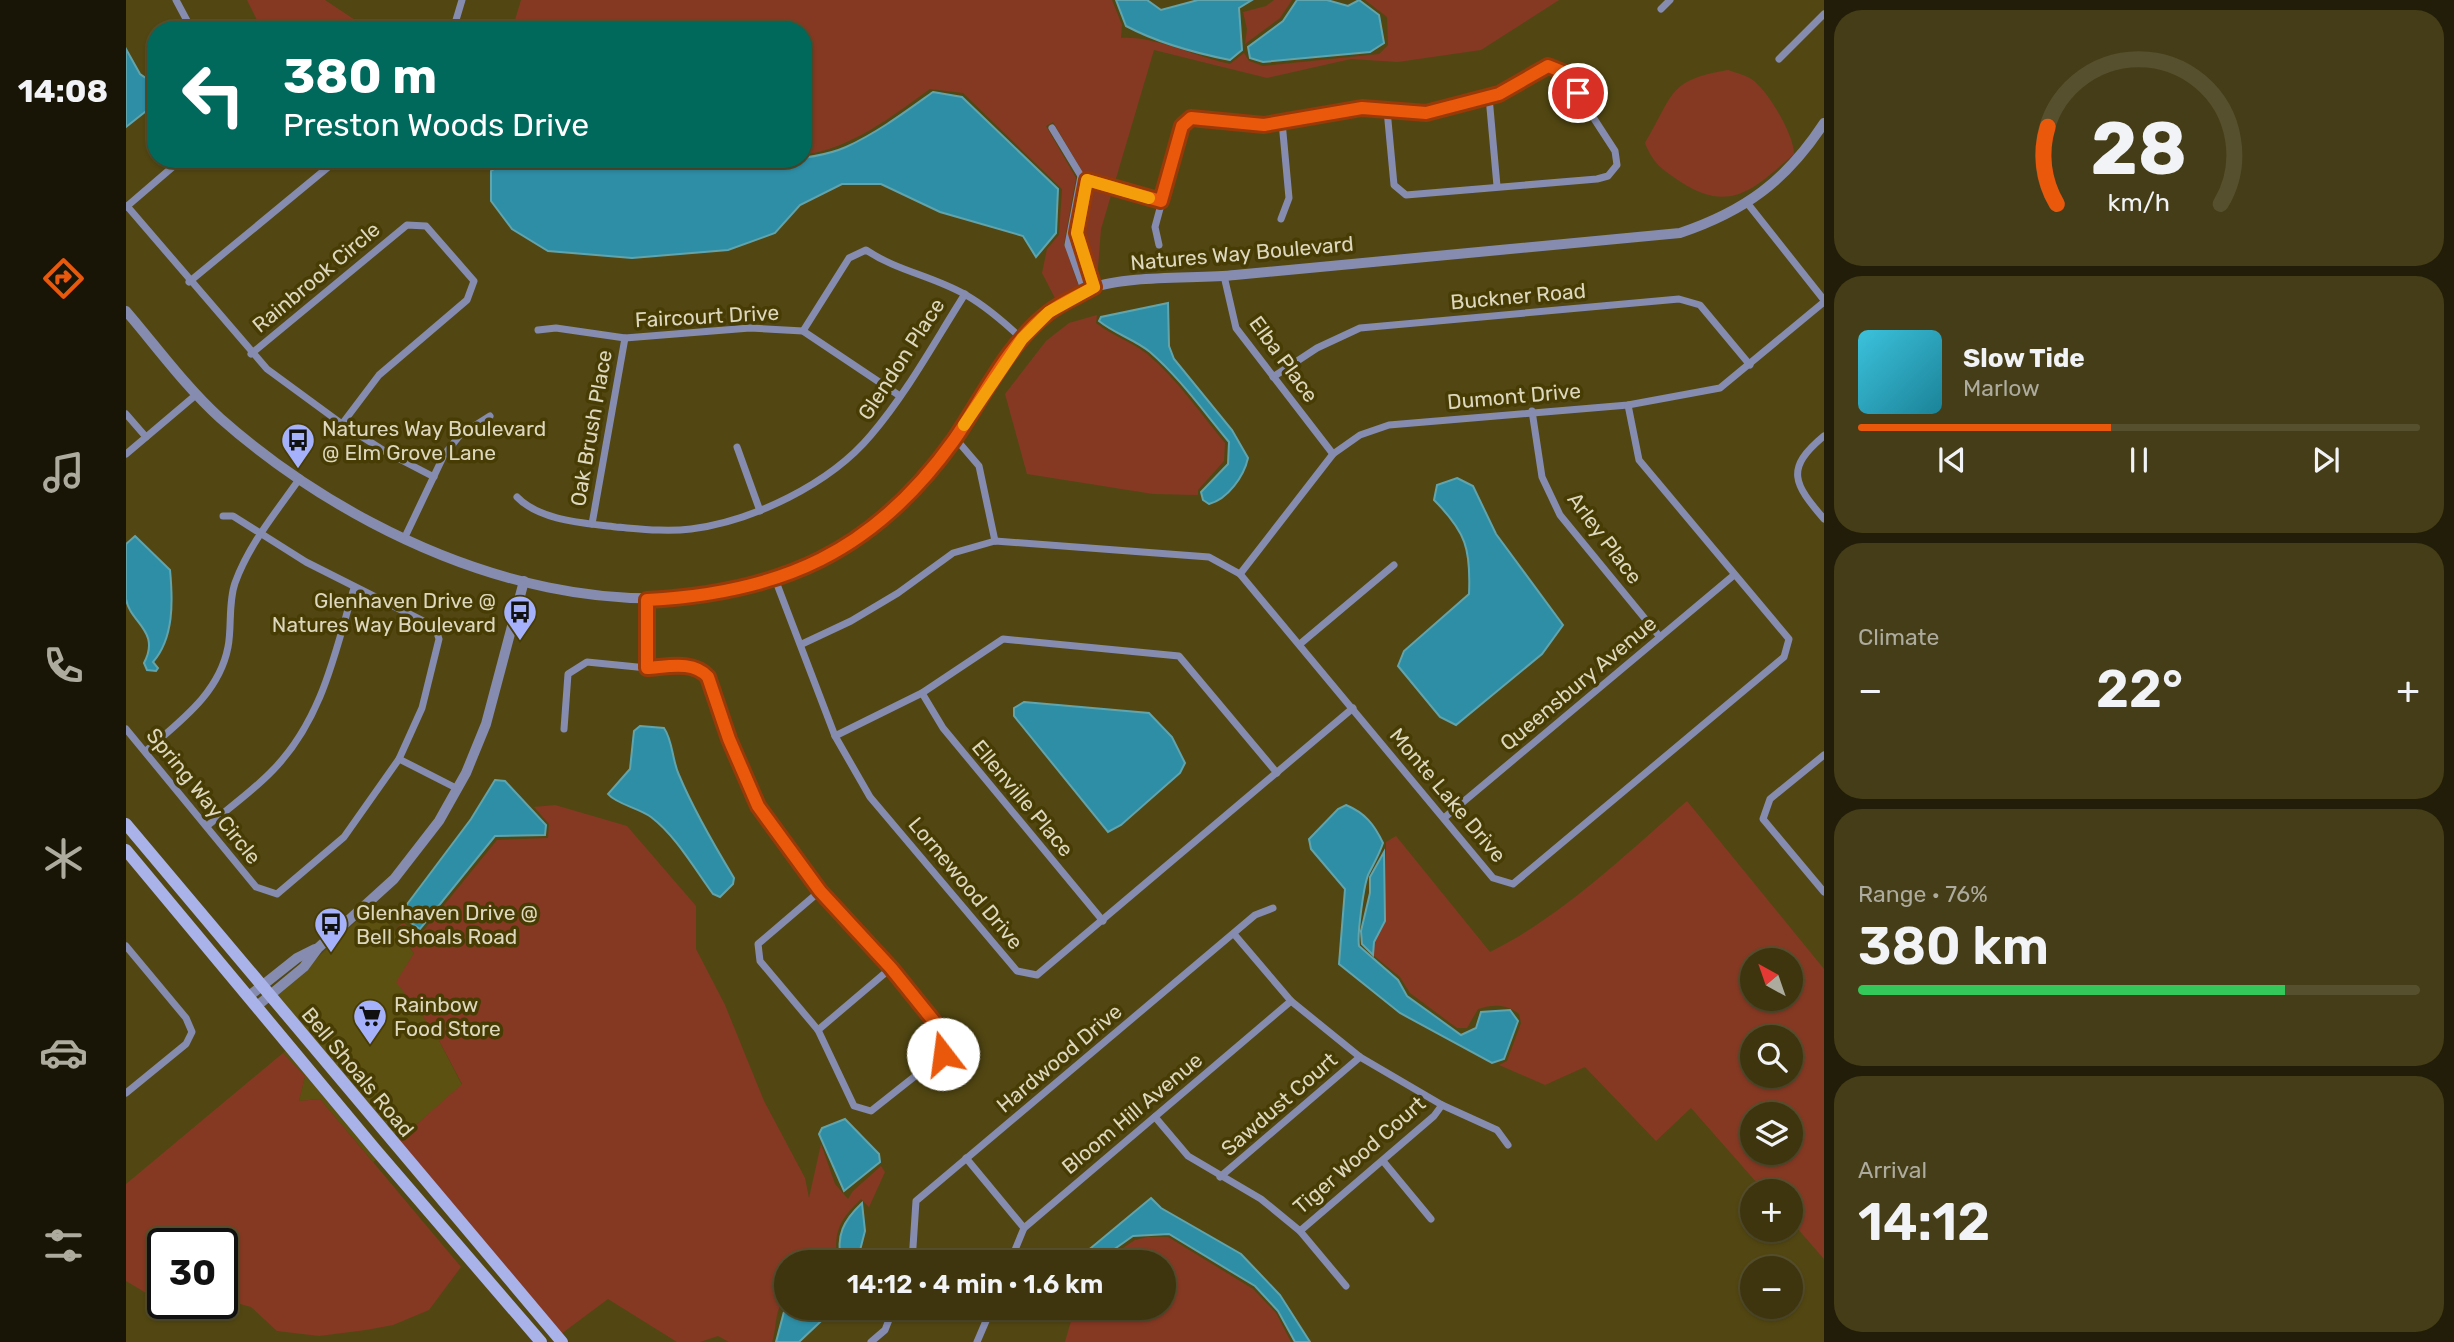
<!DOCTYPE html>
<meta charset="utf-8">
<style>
:root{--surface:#3e350e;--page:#453d17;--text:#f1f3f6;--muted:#adab9e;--line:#57502e;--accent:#ea580c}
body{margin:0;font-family:Rubik,sans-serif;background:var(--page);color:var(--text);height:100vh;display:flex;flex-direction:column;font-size:26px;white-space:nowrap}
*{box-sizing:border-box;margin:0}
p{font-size:23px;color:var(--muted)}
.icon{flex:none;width:38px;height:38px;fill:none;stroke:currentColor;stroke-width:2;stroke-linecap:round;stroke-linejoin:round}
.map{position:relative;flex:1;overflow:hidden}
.drawer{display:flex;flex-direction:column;gap:10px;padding:10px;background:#221d08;width:630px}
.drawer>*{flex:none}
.guide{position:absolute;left:21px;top:21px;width:665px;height:147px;border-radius:28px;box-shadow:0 2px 5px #0004,0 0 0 2px var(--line);background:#00695c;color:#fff;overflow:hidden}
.needle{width:46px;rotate:320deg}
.fabs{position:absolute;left:1614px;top:948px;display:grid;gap:14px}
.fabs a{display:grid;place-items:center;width:63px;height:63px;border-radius:50%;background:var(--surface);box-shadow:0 2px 5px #0004,0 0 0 2px var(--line);font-size:35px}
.speed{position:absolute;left:21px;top:1228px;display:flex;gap:14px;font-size:35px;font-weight:700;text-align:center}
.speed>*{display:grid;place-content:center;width:91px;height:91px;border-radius:50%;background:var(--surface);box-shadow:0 2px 5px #0004,0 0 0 2px var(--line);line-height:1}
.speed .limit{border:4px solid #111;border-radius:10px;background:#fff;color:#111}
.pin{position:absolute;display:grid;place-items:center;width:60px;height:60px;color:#fff;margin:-30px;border:4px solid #fff;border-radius:50%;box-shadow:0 2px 7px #0007}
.me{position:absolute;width:77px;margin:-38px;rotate:345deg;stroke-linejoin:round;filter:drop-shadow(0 0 5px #0008)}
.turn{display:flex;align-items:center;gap:24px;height:147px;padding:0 21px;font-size:32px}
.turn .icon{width:91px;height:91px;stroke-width:2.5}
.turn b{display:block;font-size:49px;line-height:60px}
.big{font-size:52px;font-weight:600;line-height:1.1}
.drawer .tile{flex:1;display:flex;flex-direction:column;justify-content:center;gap:10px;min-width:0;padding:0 24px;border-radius:28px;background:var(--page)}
.drawer .dial{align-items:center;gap:0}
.dial svg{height:182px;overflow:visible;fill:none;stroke:var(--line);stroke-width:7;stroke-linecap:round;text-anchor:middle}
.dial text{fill:var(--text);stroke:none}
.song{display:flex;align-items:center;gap:21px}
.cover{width:84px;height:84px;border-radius:10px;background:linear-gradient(135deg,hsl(190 70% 55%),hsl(190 70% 35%))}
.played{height:7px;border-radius:4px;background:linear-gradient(90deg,var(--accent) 45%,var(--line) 45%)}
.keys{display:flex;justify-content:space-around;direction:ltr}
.heat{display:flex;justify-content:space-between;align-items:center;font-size:38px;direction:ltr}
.charge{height:10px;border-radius:5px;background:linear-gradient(90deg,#34c759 76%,var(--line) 0)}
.trip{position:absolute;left:648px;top:1250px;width:402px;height:70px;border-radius:35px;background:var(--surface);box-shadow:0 2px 5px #0004,0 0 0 2px var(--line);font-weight:600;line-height:70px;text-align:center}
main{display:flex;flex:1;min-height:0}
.dock{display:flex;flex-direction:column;width:126px;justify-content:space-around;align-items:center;background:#191506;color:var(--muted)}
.dock .icon{width:49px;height:49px}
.dock .selected{color:var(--accent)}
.dock b{font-size:32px;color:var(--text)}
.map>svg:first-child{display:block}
</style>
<main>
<nav class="dock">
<b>14:08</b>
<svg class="icon selected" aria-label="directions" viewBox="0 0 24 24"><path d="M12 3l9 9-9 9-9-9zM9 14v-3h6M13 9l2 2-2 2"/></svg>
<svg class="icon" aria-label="music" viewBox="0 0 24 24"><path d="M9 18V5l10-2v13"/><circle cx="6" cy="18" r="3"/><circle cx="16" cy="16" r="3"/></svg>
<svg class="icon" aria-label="phone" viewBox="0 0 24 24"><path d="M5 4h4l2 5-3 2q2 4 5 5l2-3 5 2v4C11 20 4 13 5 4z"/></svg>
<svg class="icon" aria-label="climate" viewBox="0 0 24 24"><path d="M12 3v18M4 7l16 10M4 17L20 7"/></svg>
<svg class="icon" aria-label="car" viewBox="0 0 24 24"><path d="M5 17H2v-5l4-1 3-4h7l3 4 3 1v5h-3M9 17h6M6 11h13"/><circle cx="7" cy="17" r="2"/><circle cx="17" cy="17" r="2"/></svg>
<svg class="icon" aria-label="filters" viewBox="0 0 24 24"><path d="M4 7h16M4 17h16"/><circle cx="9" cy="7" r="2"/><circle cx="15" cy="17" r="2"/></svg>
</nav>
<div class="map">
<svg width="1698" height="1342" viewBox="0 0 1698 1342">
<rect width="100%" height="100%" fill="#524712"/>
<g fill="#5d5111">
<path d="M247,906L288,953L271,982L308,1031L336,1085L266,1146L143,1003Z"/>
<path d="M167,1043L260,1152L247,1162L194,1099L173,1101L179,1076L157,1053Z"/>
</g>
<g fill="#853923" fill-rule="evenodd">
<path d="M121,0H199L244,30H136Z"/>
<path d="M395,0H986L996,25L995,38C1031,36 1068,57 1104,64L1118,53L1123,61L1137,66L1253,54L1262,45L1261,17L1239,0H1433L1355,50L1272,62L1225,59L1141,78L1028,50L975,229L971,281L956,233L965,182L956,171L927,122L920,126L950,178L938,244L954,290L931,302L916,273L921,249L933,235L936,189L837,93L804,89C767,116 724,149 677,155V30H386Z"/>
<path d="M1148,0H1166L1154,18L1119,44L1121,29L1117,12L1140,6Z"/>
<path d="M1602,70C1610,73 1621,75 1628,81C1643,93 1668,135 1668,154C1630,187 1605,215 1555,182C1536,169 1528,165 1519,143C1548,95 1541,80 1602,70Z"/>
<path d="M971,315L970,323C986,336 1005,341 1021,354C1051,379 1074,413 1099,443L1098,461L1072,490V495L1027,494L901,474L879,394L920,341L943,323Z"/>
<path d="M1561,801L1698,969V1259L1664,1220V1192H1639L1565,1108L1530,1141L1459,1067L1419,1085L1373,1065L1381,1061L1395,1023L1393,1014C1381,1004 1367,1004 1352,1009L1341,1028H1331L1284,993L1274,977L1247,955L1248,942L1259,920L1260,842L1270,836L1364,952C1438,915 1499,855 1561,801ZM1626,961H1664V999H1626ZM1626,1038H1664V1076H1626ZM1626,1115H1664V1153H1626Z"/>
<path d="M429,805L501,826L570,906V949L599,1005L638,1101L679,1178L683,1198L695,1144L709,1184L722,1199L727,1191L755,1166L759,1172L743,1207L735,1199C714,1219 706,1233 712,1262H660V1299C648,1307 651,1329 646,1342H603L592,1336L574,1342H551L482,1299L431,1337L272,1141L336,1084L308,1031L270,982L288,953L270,929L277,922L285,929L297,931L371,840L422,838L423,824L408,807Z"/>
<path d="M157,1053L179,1076L173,1101L194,1099L335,1267L303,1310L267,1325L240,1330L193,1336L151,1331L125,1307L96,1299V1244H37V1303L0,1281V1184Z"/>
<path d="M1022,1237H1042L1127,1289L1150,1313L1165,1342H939L949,1307H1038V1262H976L1009,1240Z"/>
</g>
<g fill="#2e8ea5" stroke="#62a4ac" stroke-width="2">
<path d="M990,0H1021L1035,10L1072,0H1126L1113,8L1116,50L1104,60C1069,53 1032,43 1000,26Z"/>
<path d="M1171,0H1201L1222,6L1233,0L1253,15L1258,43L1244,52L1137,62L1124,58L1122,47L1157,21Z"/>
<path d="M0,49L14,74L30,85L29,104L0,127Z"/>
<path d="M807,92L836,97L932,189L930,233L910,257L897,236L814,212L755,184H716L674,205L649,233L602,250L506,258L422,251L386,229L365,201V171L384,159H442L497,168L512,159C570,159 670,169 720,147C751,133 779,112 807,92Z"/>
<path d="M1042,303L1043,346L1048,359L1106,430L1122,458C1118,476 1102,499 1083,504L1077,500L1075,492L1102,464L1103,442C1077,411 1054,378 1024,352C1008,339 989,334 973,321L975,317Z"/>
<path d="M1331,478L1347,486L1370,534L1437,625L1416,654L1330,725L1314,717L1272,666L1278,651L1343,594C1345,549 1340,532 1308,500L1311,485Z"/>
<path d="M9,536L44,570C47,601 48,638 27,662L32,668L30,671L21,670L18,663C35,631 4,623 0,599C0,582 0,561 0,544Z"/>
<path d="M898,702L1023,713L1046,737L1059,763L1054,773L995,825L982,832L888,716V708Z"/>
<path d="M514,726L538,728C547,741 546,760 553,775C568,811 588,845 608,878L607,884L594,897L587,894C568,868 550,836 525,817C513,808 490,804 482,794L504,769L508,731Z"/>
<path d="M369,780L379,781L420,825L419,835L369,836L294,929L276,917V911L345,819Z"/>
<path d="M1220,805C1239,813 1248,824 1257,843C1253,855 1248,863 1243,873C1238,882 1231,935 1233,946L1272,980L1281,996L1335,1035L1350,1028L1355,1012L1384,1010L1392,1021L1378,1059L1366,1063L1274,1013L1213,964L1219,889L1185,849L1183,839L1212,809Z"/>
<path d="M1258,852L1259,921L1248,942L1247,955L1236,944L1235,931L1244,893V877Z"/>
<path d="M719,1119L753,1154L754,1162L718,1191L693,1134L696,1128Z"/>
<path d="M1025,1198L1035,1208L1115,1254L1154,1295L1184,1342H1169L1152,1311L1129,1286L1043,1234L1007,1236L970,1262H948Z"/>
<path d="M736,1203L739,1231L731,1262H715C710,1235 717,1221 736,1203Z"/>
<path d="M660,1304V1307H710L673,1342H650Z"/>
</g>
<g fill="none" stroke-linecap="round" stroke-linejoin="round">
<g stroke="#868caf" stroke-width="7">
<path d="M50,0L66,30"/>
<path d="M1535,9L1544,0"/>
<path d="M327,30L336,0"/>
<path d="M1653,59L1698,14"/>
<path d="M1363,97L1371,186"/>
<path d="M926,128L955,176L1036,201"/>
<path d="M955,176L942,245L959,292"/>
<path d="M961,180L952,233L968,287"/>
<path d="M1622,204L1698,300"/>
<path d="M1,206L141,369L216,424L260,452L308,477"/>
<path d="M0,207L56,159"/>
<path d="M1155,219L1163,198L1156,122"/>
<path d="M1033,245L1029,227L1036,201L1056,126L1065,118L1138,125L1236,108L1300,113L1373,94L1414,69L1426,66L1439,74L1489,151L1491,165L1482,176L1471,179L1280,195L1268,185L1261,110"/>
<path d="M1098,276L1110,328L1207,454"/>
<path d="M63,282L212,159"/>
<path d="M412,330L430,328L499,338L624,328L677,331L774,396"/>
<path d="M677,331L723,258L740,250C771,271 807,276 840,295C861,307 878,322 896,339"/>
<path d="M125,354L281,225L300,226L348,281L341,300L253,375L216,424"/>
<path d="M1147,377L1191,348L1234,328L1553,299L1574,305L1624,365"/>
<path d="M1406,411L1416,477L1434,515L1534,637"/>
<path d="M0,414L20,437"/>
<path d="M1698,436C1658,469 1668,484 1698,519"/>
<path d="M829,438L853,466L869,541"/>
<path d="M611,447L634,511"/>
<path d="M0,454L71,394"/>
<path d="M391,497C414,521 459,523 490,527C515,529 540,532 565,529C627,521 704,484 745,435C781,393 809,341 839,294"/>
<path d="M466,524L499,338"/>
<path d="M278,539L318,455L334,435L364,416"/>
<path d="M1114,574L1207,454L1234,435L1263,425L1502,405L1594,388L1698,302"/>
<path d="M649,579L709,736L744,797L891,971L911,975L1227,708"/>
<path d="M521,600V668"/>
<path d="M676,644L725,621L772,593L827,553L869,541L1083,557L1114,574L1367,878L1387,884L1658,657L1663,639L1513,460L1502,405"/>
<path d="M1174,644L1268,565"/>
<path d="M796,693L817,728L977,921"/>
<path d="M0,729L130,887L151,894L218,837L273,759L296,708L313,639L309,627L180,562L107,516H97"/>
<path d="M438,729L442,674L461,662L521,668L564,666L574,668L581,677L603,739L632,806L694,891L765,968L819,1035L817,1054L745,1111L728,1106L692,1030L634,961L632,944L694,891"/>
<path d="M709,736L796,693L877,639L1053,656L1151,773"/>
<path d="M20,751C53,722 93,694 102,647C106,627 102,603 109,583C123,544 151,511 174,478"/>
<path d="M1698,755L1644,799L1637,819L1698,892"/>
<path d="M273,759L332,789"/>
<path d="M1318,818L1608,575"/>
<path d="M81,826C103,808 128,790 147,770C196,720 209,653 228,588"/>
<path d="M1108,934L1165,1001L1234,1057L1316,1105L1371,1130L1382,1145"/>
<path d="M0,946L60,1018L66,1032L60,1044L0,1093"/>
<path d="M692,1030L765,968"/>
<path d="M1029,1117L1062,1156L1135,1199L1174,1231L1220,1286"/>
<path d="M840,1158L898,1228"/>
<path d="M1257,1161L1305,1219"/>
<path d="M1094,1177L1234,1057"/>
<path d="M1174,1231L1308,1116L1316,1105"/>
<path d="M786,1262L790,1201L1129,915L1147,908"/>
<path d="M884,1262L898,1228L1165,1001"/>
<path d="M745,1342L759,1330L768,1307"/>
<path d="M851,1342L866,1307"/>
</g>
<g stroke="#868caf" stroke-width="10">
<path d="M0,311C30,346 59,386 94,418C270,574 568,683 767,510C842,444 871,327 967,288C999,275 1072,279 1109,275C1257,261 1405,247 1554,233C1619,211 1660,181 1698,123"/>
<path d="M123,996L171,958L189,949"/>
<path d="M131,1006L178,967L192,948L268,879L313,821L340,773L360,724L398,581"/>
</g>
<g stroke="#a9b2e9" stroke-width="12">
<path d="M0,824L436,1342"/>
<path d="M0,850L249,1149L415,1342"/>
</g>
</g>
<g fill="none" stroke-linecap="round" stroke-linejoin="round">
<g stroke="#983908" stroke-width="18">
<path id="route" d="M817,1054L819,1035L765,968L694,891L632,806L603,739L582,677C567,660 541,667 521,668V600C655,593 748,552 828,440C857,398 881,345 922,313C936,302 954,295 968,287L951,233L961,180L1035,201L1056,126L1065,118L1138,125L1236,108L1300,113L1373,94L1422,66L1437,72L1452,93"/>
</g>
<use href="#route" stroke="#ea580c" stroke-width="12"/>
<path stroke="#f59e0b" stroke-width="12" d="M838,425L896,339L923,312L968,287L951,233L961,180L1023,198"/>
</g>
<defs>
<g id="bus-pin" transform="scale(1.75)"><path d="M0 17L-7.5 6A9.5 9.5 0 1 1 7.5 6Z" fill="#a6b1fc" stroke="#473c04"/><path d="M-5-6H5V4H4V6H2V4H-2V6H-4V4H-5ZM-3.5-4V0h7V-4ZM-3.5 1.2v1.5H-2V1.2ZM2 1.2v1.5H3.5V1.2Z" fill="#111"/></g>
<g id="supermarket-pin" transform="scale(1.75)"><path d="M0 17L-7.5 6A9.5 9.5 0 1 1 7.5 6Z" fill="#a6b1fc" stroke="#473c04"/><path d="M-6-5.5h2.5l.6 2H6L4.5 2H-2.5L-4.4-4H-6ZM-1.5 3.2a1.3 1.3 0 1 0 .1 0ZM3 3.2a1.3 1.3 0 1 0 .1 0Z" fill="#111"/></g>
</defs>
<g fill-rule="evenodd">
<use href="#bus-pin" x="172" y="440"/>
<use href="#bus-pin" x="394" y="612"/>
<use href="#bus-pin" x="205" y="924"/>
<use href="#supermarket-pin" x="244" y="1016"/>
</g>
<g text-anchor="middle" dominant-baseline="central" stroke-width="7" stroke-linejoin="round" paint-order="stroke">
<g font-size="21" fill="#ddd7bd" stroke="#473c04">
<text transform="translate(1116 253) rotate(-5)">Natures Way Boulevard</text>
<text transform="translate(190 277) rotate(-40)">Rainbrook Circle</text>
<text transform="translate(1392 296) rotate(-5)">Buckner Road</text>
<text transform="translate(581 316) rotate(-3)">Faircourt Drive</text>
<text transform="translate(775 359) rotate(-57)">Glendon Place</text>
<text transform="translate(1158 359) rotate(54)">Elba Place</text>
<text transform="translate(1388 396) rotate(-5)">Dumont Drive</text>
<text transform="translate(465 428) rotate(-80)">Oak Brush Place</text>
<text transform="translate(1479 538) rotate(53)">Arley Place</text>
<text transform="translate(1452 683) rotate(-40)">Queensbury Avenue</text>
<text transform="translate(1322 795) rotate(50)">Monte Lake Drive</text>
<text transform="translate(78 796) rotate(51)">Spring Way Circle</text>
<text transform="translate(897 798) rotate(50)">Ellenville Place</text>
<text transform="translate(840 883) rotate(50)">Lornewood Drive</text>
<text transform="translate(933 1058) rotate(-40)">Hardwood Drive</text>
<text transform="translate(232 1072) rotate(50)">Bell Shoals Road</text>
<text transform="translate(1153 1104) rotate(-41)">Sawdust Court</text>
<text transform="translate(1006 1113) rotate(-40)">Bloom Hill Avenue</text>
<text transform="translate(1233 1155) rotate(-41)">Tiger Wood Court</text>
</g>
<g font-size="21" fill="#ddd7bd" stroke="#473c04" text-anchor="start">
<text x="196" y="428">Natures Way Boulevard<tspan x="196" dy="24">@ Elm Grove Lane</tspan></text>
<text x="370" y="600" text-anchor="end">Glenhaven Drive @<tspan x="370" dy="24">Natures Way Boulevard</tspan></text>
<text x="230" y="912">Glenhaven Drive @<tspan x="230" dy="24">Bell Shoals Road</tspan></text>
<text x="268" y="1004">Rainbow<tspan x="268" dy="24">Food Store</tspan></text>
</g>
</g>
</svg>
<div class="fabs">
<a><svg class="needle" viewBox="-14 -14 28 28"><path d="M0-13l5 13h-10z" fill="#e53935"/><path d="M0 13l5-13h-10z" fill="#adab9e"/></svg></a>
<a><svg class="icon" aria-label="search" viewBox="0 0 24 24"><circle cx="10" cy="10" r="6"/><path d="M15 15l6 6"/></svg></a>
<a><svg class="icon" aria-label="layers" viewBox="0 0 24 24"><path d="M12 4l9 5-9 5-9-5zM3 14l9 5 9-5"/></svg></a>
<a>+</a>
<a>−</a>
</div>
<div class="speed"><div class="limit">30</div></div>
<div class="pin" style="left:1452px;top:93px;background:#d93025"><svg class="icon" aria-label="arrive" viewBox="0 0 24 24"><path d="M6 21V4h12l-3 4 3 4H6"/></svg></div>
<svg class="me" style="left:817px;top:1054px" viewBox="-20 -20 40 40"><circle r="19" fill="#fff"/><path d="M0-13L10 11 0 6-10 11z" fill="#ea580c"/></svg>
<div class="trip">14:12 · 4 min · 1.6 km</div>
<div class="guide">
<div class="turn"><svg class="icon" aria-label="left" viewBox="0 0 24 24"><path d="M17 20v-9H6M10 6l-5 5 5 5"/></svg><div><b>380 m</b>Preston Woods Drive</div></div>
</div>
</div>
<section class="drawer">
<div class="tile dial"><svg viewBox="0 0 100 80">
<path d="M14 69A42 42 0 1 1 86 69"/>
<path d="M14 69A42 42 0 0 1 10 35" stroke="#ea580c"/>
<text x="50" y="56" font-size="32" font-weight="700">28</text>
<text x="50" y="72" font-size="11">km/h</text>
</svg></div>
<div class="tile">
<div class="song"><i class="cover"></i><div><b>Slow Tide</b><p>Marlow</p></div></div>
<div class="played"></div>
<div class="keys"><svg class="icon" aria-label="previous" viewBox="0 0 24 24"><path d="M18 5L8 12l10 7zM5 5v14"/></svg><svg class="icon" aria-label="pause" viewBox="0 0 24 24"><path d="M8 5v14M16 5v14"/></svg><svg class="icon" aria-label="next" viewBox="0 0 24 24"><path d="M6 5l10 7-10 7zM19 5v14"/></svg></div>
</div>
<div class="tile"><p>Climate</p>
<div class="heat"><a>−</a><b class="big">22°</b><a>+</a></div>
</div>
<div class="tile"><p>Range · 76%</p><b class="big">380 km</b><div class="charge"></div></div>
<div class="tile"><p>Arrival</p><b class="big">14:12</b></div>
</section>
</main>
